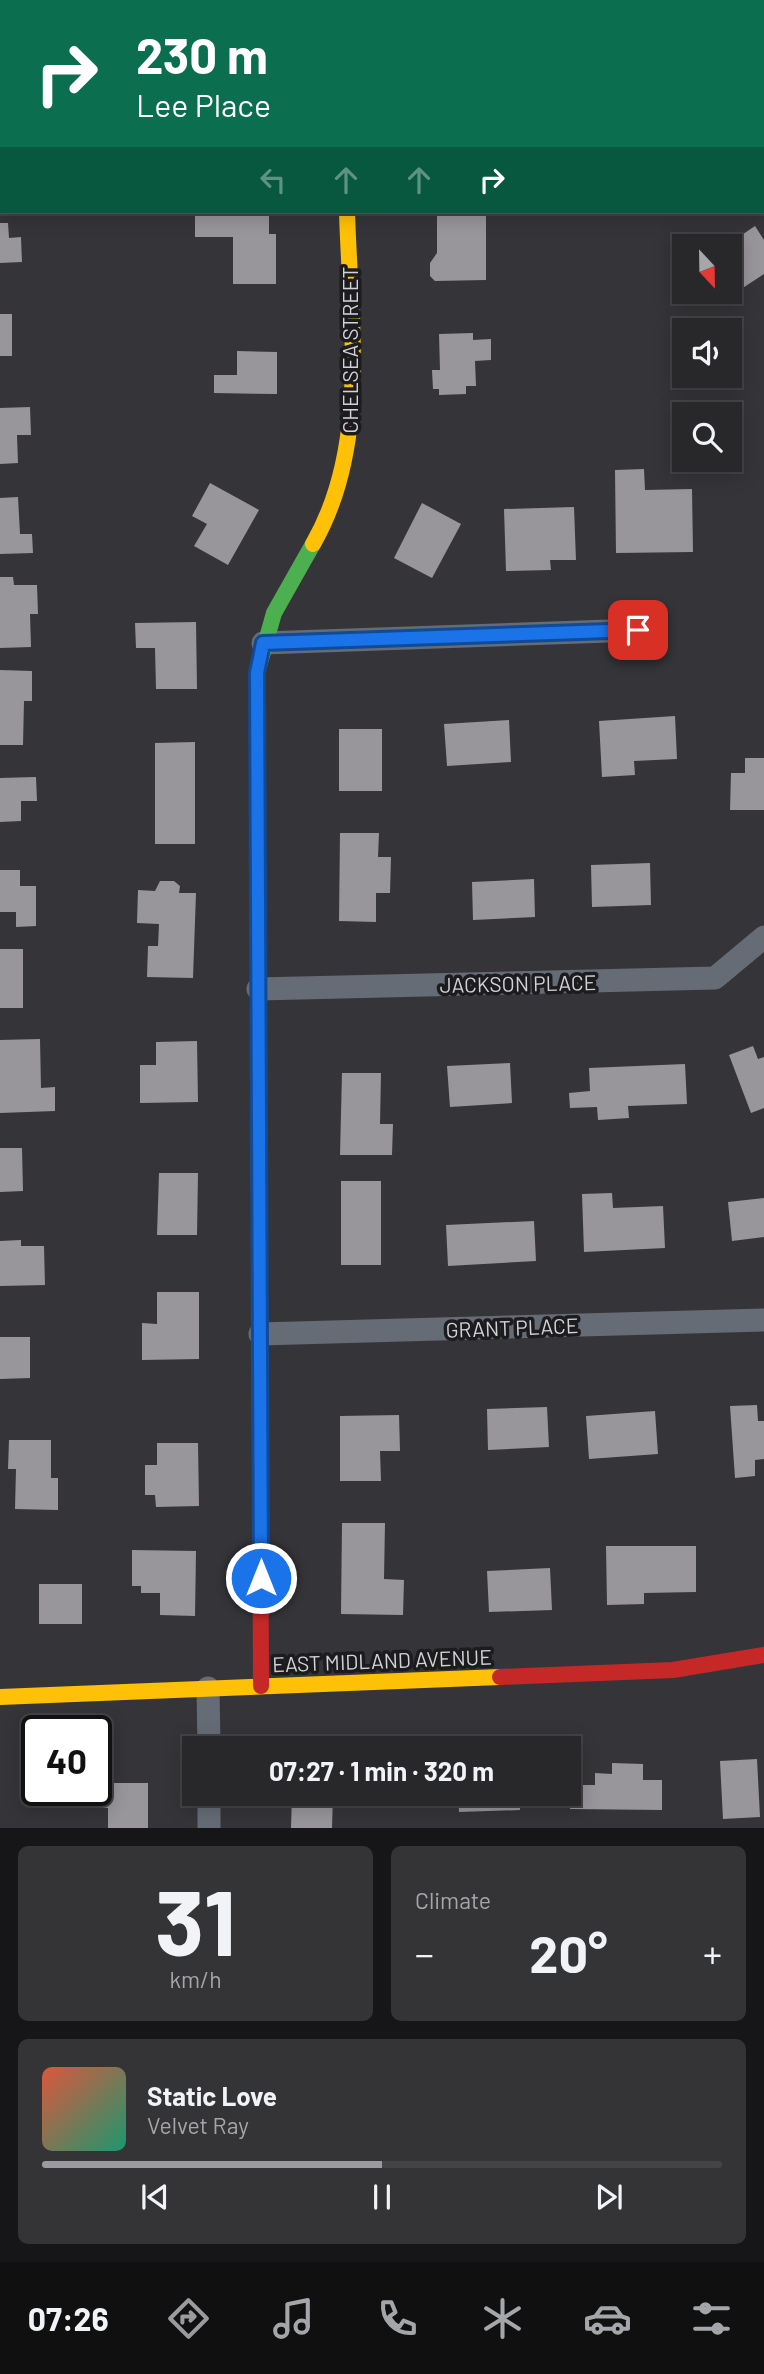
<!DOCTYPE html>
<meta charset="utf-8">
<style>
:root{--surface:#28282b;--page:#343437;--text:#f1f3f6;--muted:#a5a6a9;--line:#444447;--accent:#9b9b9f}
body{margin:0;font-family:Barlow,sans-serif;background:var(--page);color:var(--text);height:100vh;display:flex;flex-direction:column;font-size:26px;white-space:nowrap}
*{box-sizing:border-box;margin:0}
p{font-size:23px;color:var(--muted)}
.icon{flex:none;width:38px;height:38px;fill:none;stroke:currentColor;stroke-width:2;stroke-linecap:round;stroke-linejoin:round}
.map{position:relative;height:1828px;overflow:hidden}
.drawer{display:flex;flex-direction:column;gap:18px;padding:18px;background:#161618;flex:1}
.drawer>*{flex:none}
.banner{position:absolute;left:0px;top:0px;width:765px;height:214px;box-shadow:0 4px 18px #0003,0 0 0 2px var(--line);background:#0b6e4f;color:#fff;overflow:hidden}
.needle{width:46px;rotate:158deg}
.fabs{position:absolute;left:672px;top:234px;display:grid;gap:14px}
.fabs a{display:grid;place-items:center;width:70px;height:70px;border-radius:0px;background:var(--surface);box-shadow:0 4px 18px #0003,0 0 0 2px var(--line);font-size:35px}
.speed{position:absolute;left:21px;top:1715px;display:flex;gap:14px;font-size:35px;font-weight:700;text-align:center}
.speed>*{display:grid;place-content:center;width:91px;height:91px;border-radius:50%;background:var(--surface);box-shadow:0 4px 18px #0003,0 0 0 2px var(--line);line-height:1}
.speed .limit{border:4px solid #111;border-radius:10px;background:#fff;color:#111}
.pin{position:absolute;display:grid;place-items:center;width:60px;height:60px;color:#fff;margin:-30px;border-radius:14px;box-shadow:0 4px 10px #0006}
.me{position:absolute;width:77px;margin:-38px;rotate:0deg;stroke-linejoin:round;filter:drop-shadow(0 0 5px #0008)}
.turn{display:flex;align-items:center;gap:24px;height:147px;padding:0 21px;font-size:32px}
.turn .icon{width:91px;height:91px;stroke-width:2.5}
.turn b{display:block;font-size:49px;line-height:60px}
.lanes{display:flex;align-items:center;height:66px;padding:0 21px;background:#0003;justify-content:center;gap:35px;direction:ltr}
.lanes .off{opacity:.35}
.big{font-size:52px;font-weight:700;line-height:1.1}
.drawer .card{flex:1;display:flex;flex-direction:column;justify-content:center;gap:10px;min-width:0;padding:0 24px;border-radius:10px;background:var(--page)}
.drawer .dial{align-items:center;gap:0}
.dial b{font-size:91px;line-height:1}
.song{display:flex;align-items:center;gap:21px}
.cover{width:84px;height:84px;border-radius:10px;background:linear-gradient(135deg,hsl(10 70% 55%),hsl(160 70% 35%))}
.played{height:7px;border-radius:4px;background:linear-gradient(90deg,var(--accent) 50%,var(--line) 50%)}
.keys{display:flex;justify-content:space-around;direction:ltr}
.heat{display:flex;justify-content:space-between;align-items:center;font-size:38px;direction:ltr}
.drawer .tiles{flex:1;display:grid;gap:18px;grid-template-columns:1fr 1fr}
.card:last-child{grid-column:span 2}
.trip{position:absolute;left:182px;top:1736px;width:399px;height:70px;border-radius:0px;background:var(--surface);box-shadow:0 4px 18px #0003,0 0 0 2px var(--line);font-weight:700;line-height:70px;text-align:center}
.tab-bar{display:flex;height:112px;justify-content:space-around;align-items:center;background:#101011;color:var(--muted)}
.tab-bar .icon{width:49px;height:49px}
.tab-bar .current{color:var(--accent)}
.tab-bar b{font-size:32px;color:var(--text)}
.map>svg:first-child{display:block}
</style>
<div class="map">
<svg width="764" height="1828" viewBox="0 0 764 1828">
<rect width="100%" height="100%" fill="#353539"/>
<g fill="#98969b">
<path d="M437,212H486V280L435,281L430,276V263L437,253Z"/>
<path d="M195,216H269V234H276V284H233V237H195Z"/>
<path d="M0,223H8L9,238L21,237L22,262L0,263Z"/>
<path d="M755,226L764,240V274L720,303L713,292H730V247H724Z"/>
<rect x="0" y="314" width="12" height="42"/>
<path d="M473,333V340L491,339V360L475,361L476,386H466V394L439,395V389H433L432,370H440L439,334Z"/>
<path d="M237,351L277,352V394L214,393V375H237Z"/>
<path d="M30,407L31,435H17L18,463L0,464V408Z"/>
<path d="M644,469L645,490L692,489L693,552L616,553L615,470Z"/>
<path d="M210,483L259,510L228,565L194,546L207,524L192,516Z"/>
<path d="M18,497L20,534H32L33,553L0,554V498Z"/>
<path d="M422,503L461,524L432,578L394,558Z"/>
<path d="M574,507L576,560H550L551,570L506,571L504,509Z"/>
<path d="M0,577H13L14,585H37L38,614H30L31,647L0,648Z"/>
<path d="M196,622L197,689H156L155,648H136L135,623Z"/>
<path d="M0,670L32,671V701H24L23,745H0Z"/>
<path d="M675,716L677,759L634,761L635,775L602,777L599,721Z"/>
<path d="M509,720L511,762L447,766L444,724Z"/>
<rect x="339" y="729" width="43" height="62"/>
<path d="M195,742V844H155V743Z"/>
<path d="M745,758H764V810H730L731,773H745Z"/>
<path d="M36,777L37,801H21V821L0,822V778Z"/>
<path d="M340,833H379L378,857H391L390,893H376V922L339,921Z"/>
<path d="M650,863L651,905L592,907L591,865Z"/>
<path d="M0,870H20V886H36V926L16,927V912H0Z"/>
<path d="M534,879L535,917L473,920L472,882Z"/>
<path d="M160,881H174L180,886L179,893H196L193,978L147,977L148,946H158L159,924L137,923L138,890L155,891Z"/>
<rect x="0" y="949" width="23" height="59"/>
<path d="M40,1039L41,1088L55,1087V1111L0,1113V1040Z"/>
<path d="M197,1041L198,1102L140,1103V1065H156V1042Z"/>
<path d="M753,1046L758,1059L764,1057V1108L751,1113L729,1055Z"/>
<path d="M510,1063L512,1103L450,1107L447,1066Z"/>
<path d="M685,1064L687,1104L628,1106L629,1118L598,1120L597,1107L570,1108L569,1093L590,1091L589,1068Z"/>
<path d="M342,1073H381L380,1124H393L392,1155H340Z"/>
<path d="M0,1148H22L23,1191L0,1192Z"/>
<path d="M159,1173H198L197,1235H157Z"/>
<rect x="341" y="1181" width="40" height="84"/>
<path d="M612,1193L613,1208L663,1206L665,1248L584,1252L582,1194Z"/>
<path d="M764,1198V1237L732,1241L728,1202Z"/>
<path d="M534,1221L536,1261L448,1266L446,1225Z"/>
<path d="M21,1240V1246H44L45,1285L0,1286V1241Z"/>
<path d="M157,1292H199V1359L142,1360V1323L157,1324Z"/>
<path d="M0,1337H30V1378L0,1379Z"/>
<path d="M757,1405L758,1421H764V1459L755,1460V1476L735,1478L730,1406Z"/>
<path d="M547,1407L549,1447L488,1450L487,1409Z"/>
<path d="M655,1411L658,1454L589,1459L586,1416Z"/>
<path d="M399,1415L400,1451H380L381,1481H340V1416Z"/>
<path d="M9,1440H51V1478H58V1510L15,1509L16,1469H8Z"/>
<path d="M157,1443H198L199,1506L156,1507L155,1495H145V1465H157Z"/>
<path d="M342,1523H385L384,1579L404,1580L403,1615L341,1614Z"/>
<path d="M606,1546H696V1592L644,1593V1604L607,1605Z"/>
<path d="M132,1550L196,1551L195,1616L160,1615V1593H141V1586H132Z"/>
<path d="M550,1568L552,1610L489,1612L487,1571Z"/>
<rect x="39" y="1584" width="43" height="40"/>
<path d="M757,1759L760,1817L723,1819L720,1761Z"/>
<path d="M612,1763L643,1764V1780H662V1810L570,1809V1785H595V1773L612,1774Z"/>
<path d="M96,1783H148V1828H108V1808H79V1790H96Z"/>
<path d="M292,1794H333L332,1828H291Z"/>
<path d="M458,1794H520V1810L459,1812Z"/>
</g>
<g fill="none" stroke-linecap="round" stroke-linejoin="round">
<g stroke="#666c76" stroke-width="23">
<path d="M342,0V2"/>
<path d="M263,643L638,630"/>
<path d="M258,989L715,978L764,937"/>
<path d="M260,1334L764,1320"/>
<path d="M208,1688L209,1748"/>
<path d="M209,1794V1828"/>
</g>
<path stroke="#4caf50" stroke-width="16" d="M258,957L257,673L274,613L313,544"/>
<g stroke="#ffc107" stroke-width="16">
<path d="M313,544C370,445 350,322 347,212"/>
<path d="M258,957L260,1447"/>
<path d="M0,1697L500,1677"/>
</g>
<g stroke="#c62828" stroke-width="16">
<path d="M260,1447L261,1686"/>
<path d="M500,1677L673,1670L764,1655"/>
</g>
</g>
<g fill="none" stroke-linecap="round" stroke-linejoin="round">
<g stroke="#114b97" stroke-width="18">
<path id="route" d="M261,1578L257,673L263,643L638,630"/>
</g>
<use href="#route" stroke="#1a73e8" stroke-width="12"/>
</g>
<g text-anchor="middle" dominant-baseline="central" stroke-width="7" stroke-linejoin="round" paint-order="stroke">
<g font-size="21" fill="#d2d2d6" stroke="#1c1c1f">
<text transform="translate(349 350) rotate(-90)">CHELSEA STREET</text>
<text transform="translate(518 983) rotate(-1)">JACKSON PLACE</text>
<text transform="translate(512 1327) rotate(-2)">GRANT PLACE</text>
<text transform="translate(382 1660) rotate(-2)">EAST MIDLAND AVENUE</text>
</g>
</g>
</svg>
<div class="fabs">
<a><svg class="needle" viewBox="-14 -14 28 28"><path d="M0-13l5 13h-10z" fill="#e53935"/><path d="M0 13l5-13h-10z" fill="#a5a6a9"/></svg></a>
<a><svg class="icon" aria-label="sound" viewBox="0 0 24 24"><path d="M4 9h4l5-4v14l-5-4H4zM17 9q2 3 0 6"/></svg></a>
<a><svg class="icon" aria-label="search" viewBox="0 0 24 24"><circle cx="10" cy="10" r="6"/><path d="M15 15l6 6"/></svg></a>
</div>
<div class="speed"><div class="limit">40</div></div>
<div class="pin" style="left:638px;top:630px;background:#d93025"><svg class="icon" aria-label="arrive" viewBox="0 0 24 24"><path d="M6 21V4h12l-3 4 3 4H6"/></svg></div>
<svg class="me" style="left:261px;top:1578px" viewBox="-20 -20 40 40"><circle r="17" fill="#1a73e8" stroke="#fff" stroke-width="3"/><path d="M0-11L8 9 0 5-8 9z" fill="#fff"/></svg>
<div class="trip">07:27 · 1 min · 320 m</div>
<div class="banner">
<div class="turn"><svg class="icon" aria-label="right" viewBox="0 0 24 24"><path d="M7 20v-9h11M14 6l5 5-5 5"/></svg><div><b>230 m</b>Lee Place</div></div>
<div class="lanes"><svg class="icon off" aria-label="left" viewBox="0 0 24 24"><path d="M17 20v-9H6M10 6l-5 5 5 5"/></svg><svg class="icon off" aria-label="ahead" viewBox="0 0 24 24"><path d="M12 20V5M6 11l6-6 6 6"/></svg><svg class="icon off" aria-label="ahead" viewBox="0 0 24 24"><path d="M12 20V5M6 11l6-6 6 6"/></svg><svg class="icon" aria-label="right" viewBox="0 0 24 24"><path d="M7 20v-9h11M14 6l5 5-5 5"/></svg></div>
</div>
</div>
<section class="drawer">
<div class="tiles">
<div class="card dial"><b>31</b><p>km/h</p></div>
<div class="card"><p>Climate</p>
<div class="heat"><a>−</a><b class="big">20°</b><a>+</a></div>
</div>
<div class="card">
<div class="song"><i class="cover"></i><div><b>Static Love</b><p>Velvet Ray</p></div></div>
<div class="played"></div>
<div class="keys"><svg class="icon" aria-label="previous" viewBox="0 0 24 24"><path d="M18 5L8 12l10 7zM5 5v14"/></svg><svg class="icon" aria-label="pause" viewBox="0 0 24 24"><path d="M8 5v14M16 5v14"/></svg><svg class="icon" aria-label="next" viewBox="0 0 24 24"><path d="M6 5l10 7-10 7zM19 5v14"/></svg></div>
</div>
</div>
</section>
<nav class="tab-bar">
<b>07:26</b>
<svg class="icon current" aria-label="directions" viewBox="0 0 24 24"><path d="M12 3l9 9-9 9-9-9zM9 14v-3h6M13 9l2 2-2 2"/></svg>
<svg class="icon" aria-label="music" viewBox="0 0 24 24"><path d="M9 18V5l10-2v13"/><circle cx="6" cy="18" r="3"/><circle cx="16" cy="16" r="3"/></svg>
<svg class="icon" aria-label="phone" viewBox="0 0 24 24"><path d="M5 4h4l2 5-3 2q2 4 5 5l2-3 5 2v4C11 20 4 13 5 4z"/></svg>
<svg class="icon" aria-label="climate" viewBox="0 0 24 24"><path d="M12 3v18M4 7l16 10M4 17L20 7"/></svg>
<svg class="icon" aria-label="car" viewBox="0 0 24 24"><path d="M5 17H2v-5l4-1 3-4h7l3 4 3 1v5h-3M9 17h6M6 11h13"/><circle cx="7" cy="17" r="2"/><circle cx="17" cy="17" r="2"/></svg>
<svg class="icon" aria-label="filters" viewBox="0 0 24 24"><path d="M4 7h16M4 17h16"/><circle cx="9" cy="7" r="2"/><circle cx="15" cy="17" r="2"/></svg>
</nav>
